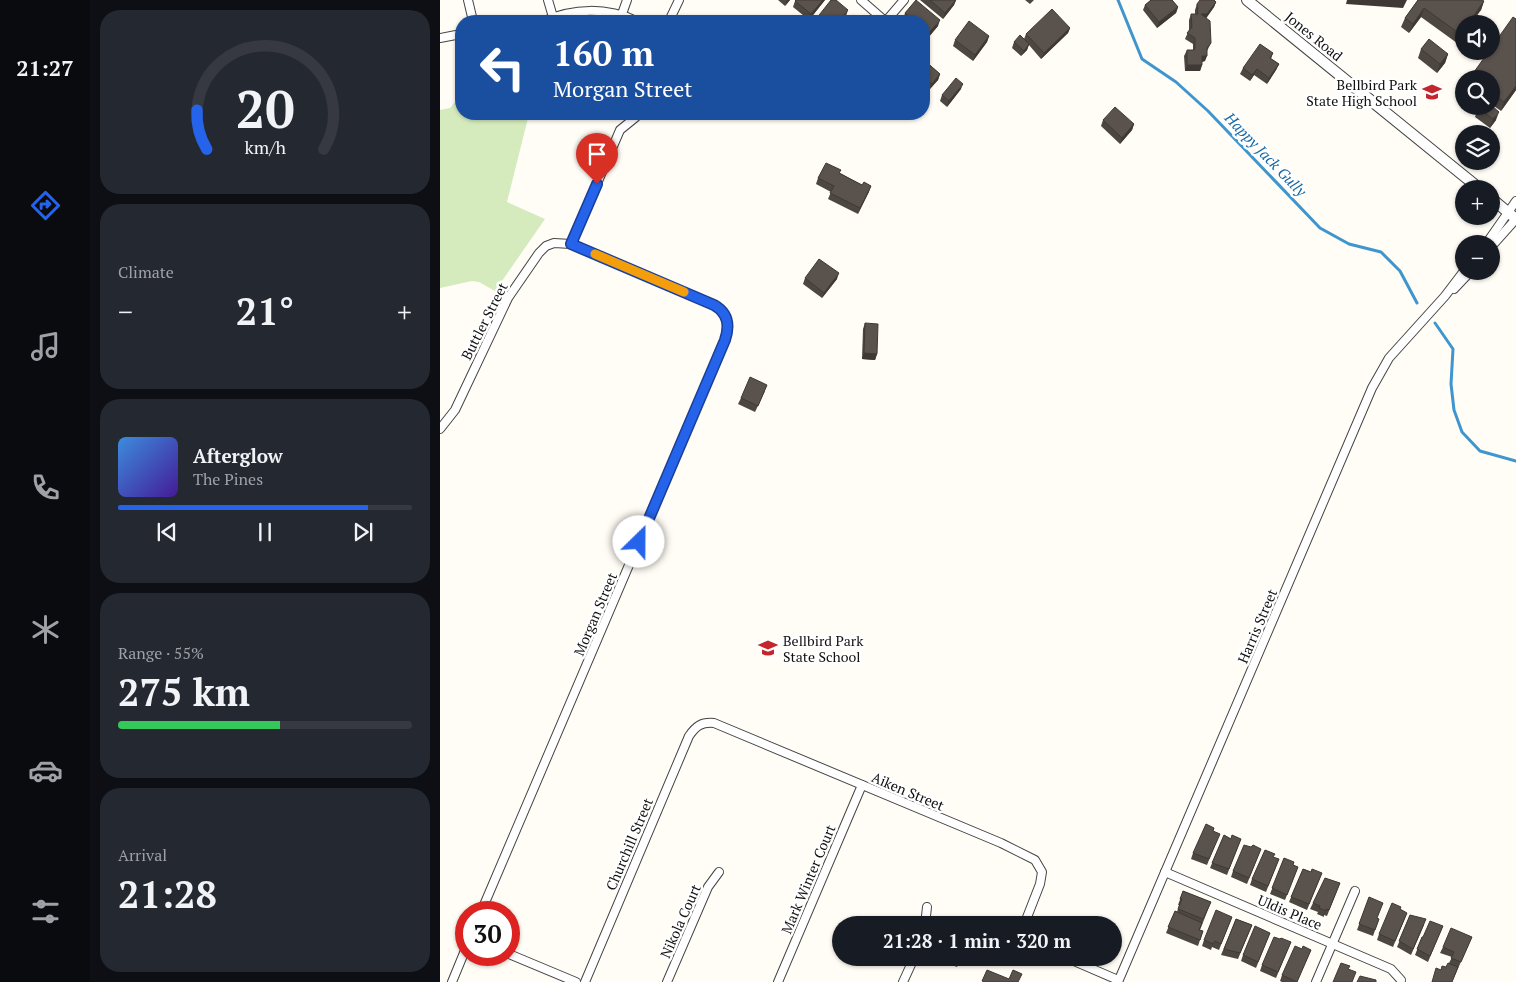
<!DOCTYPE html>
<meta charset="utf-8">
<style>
:root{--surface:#171b24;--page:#242831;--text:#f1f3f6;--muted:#9ea1a6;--line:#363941;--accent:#2563eb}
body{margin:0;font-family:"PT Serif",serif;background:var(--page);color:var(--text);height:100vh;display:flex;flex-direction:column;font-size:19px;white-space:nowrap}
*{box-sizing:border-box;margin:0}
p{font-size:16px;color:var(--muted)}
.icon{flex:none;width:28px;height:28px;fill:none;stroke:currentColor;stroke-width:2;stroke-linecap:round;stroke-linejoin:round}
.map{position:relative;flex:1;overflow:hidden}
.sheet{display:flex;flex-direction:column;gap:10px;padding:10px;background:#0d0f14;width:350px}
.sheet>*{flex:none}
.hud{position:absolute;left:15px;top:15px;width:475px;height:105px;border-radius:20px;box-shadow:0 1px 4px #0004;background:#1a4fa0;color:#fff;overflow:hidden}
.fabs{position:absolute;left:1015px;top:15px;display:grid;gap:10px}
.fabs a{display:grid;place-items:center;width:45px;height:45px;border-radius:50%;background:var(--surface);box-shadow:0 1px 4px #0004;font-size:25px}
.speed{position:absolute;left:15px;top:901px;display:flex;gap:10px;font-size:25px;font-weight:700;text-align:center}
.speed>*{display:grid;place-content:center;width:65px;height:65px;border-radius:50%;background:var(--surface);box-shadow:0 1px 4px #0004;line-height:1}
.speed .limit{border:8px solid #d22;background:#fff;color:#111}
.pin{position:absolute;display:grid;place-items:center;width:42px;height:42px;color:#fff;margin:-51px -21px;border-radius:50% 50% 50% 0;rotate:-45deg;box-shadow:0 0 5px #0007}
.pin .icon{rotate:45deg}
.me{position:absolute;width:55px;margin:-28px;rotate:23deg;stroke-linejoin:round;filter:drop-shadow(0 0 4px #0008)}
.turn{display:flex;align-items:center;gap:18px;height:105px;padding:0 15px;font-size:22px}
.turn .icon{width:65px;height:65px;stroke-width:2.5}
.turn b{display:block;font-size:35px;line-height:42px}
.big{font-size:38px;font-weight:800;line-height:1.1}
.sheet .tile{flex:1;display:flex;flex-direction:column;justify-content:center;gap:8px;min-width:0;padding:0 18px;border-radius:20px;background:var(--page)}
.sheet .dial{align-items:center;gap:0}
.dial svg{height:130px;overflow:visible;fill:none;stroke:var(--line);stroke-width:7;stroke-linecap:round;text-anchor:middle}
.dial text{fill:var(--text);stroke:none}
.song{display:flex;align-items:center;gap:15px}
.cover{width:60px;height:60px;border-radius:8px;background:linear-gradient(135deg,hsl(210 70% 55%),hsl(260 70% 35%))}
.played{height:5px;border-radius:2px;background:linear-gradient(90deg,var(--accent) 85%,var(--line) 85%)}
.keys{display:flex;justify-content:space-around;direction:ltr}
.heat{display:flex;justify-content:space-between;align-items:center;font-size:28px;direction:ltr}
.charge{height:8px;border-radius:4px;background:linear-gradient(90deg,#34c759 55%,var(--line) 0)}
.trip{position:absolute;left:392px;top:916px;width:290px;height:50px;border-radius:25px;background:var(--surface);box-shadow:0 1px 4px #0004;font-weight:800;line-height:50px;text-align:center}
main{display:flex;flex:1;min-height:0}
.tabs{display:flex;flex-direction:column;width:90px;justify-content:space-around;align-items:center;background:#090b0e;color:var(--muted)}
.tabs .icon{width:35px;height:35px}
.tabs .selected{color:var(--accent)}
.tabs b{font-size:22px;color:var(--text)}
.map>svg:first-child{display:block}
</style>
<main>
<nav class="tabs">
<b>21:27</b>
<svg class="icon selected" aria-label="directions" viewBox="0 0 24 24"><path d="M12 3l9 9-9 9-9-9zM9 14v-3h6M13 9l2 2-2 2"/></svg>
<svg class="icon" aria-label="music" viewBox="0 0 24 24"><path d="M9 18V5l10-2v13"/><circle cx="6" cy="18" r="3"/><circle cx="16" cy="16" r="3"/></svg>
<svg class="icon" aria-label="phone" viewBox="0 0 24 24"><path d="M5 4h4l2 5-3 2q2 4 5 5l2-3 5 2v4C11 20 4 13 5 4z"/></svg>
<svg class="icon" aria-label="climate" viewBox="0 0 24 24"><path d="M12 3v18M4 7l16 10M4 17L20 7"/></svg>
<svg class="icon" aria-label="car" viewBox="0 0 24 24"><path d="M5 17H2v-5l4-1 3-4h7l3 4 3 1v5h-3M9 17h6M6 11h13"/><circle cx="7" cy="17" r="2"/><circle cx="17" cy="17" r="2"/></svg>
<svg class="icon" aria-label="filters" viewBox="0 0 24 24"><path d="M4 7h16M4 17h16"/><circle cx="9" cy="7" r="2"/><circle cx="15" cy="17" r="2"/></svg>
</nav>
<section class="sheet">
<div class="tile dial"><svg viewBox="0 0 100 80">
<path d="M14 69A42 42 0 1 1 86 69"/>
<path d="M14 69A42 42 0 0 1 8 45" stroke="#2563eb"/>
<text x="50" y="56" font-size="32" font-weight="700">20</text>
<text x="50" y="72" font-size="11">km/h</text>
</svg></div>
<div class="tile"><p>Climate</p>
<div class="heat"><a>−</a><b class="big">21°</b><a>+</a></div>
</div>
<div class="tile">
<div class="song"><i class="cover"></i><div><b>Afterglow</b><p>The Pines</p></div></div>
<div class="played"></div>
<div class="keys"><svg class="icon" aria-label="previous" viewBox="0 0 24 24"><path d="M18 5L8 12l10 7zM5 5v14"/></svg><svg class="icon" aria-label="pause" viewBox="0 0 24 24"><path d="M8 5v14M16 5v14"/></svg><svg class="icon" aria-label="next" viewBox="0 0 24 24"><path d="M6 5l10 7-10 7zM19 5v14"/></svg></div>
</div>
<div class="tile"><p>Range · 55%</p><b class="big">275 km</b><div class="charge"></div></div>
<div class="tile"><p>Arrival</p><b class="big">21:28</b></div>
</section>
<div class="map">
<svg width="1076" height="982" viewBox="0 0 1076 982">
<rect width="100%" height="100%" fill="#fffdf5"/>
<path fill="#d5ebbd" d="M21,95V114H89L67,202L105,219L55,291L39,282L32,281L0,288V110L10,108Z"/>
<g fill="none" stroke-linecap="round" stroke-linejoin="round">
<g stroke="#3f96cf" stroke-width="3">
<path d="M678,0L702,59L736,82L768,111L880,228L909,244L941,252L960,271L977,303"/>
<path d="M995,323L1013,349L1011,384L1014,410L1022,432L1040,451L1076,461"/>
</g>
<g stroke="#444" stroke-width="10">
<g id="minor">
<path d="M28,0L33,21"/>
<path d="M108,0L113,17"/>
<path d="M421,0L445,21"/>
<path d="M182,14L187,0"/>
<path d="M104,21C133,8 167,7 196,21"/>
<path d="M229,21L239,0"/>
<path d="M446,21L464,0"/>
<path d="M0,38L21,34"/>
<path d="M1046,244L1076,201"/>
<path d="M1051,247L1076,219"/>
<path d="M1014,289L1031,271"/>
<path d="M0,429L15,410L68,298L99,253L106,246L114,243L131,244L180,130L196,117L197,114"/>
<path d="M725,872L951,969L961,980"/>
<path d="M41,912L285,340C290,326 288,313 274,305L131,244"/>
<path d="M485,925L487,907"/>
<path d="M69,954L136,982"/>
<path d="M627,958L678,980"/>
<path d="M12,982L26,948"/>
<path d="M145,982L249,736C256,726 261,722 274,723L561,843L595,860L602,872L600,884L584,925"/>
<path d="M227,982L268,887L279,872"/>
<path d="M338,982L422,785"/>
<path d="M463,982L474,958"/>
<path d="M678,982L932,388L949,358L1005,296L1024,271"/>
<path d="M876,982L915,891"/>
</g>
</g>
<g stroke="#444" stroke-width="12">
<g id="tertiary">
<path d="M807,0L1040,189"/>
<path d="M1051,198L1076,219"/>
</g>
</g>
<use href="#minor" stroke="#fff" stroke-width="8"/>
<use href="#tertiary" stroke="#fff" stroke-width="10"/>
</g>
<g fill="#4d4742">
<path d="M338,0H350L345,6Z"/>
<path d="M385,0L369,20L353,7L355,1Z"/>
<path d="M480,0H516L514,5L503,19Z"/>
<path d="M585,0H594L590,4Z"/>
<path d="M710,0H732L738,7L736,13L717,28L703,10L705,5L710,1Z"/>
<path d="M978,0L1044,1L1041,10L1024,24V34L1017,43L981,17L969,33L961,27L965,18Z"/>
<path d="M776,2L774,7L766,18L771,43L767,51L765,61L762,62V65L760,71H745L744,56L747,50H753V44L745,39L749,30V20L751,14H755V10L757,4Z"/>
<path d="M465,13L498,26L487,39L484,36V21H466L463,19Z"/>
<path d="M1076,19V90L1061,111L1051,104V79Z"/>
<path d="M630,28L628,33L601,59L589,45L587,50L581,56L572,48L574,42L584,39L586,34Z"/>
<path d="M549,36L547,42L533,61L513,46L515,40Z"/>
<path d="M981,49L1008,54L1005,63L997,73L978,58Z"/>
<path d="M833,53L831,59L839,64L836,70L827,84L814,75L810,81L800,74L803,68Z"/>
<path d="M484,60L500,74L498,80L489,90L484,85Z"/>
<path d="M1024,86V101L1019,97L1022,88Z"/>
<path d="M521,89L507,107L500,101L502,95Z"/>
<path d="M1031,106H1051L1056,120L1050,128L1035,117L1037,111Z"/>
<path d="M663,120L694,124L692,130L680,144L661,126Z"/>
<path d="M400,173L422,185L431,186L418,214L388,199L391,192L376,184L378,178Z"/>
<path d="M365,278L397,279L382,298L363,284Z"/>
<path d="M425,323L437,354L435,360L422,359L423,329Z"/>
<path d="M325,391L315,412L298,404L301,398Z"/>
<path d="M773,831L777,840L767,865L751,859L753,853Z"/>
<path d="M784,835L791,839H801L787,875L770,868Z"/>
<path d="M811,847L821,849L807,884L791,877L793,871Z"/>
<path d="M844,858L853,865L858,867L845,900L830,894Z"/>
<path d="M839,859L826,892L810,885L812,879Z"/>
<path d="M863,869L871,872L882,873L867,910L849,902Z"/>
<path d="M900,883L887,916L884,915V917L877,914L878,912L870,909L873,903Z"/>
<path d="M743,891L771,902L760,930L763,931L758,946L726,933L735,911L737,912L739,905H738Z"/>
<path d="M929,897L937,918L939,919L933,936L917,930Z"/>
<path d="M960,909L965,918L953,947L937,940L939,934Z"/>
<path d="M970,915L984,925L971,955L957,947Z"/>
<path d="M792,917L779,950L772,947L771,950L762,946L764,940Z"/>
<path d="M796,919L812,925L798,959L781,955Z"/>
<path d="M1003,926L988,962L975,955L982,937H983Z"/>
<path d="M830,933L816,968L801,961L803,955Z"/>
<path d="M1032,937L1012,982H992L1001,970L1006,967L1009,963L1012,957L1000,953L1003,947Z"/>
<path d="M840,939L851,942L836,978L820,971L822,965Z"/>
<path d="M862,949L871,950L857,982H842L840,981L842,975Z"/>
<path d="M494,958H521L517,967Z"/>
</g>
<g fill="#3f3936">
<path d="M347,0H350L345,6Z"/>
<path d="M383,0H385L369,20L371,14Z"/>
<path d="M516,0L514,5L503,19L505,13Z"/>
<path d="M907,0H967L963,8L906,4Z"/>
<path d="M1044,1L1041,10L1031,24H1028Z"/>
<path d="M776,2L774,7L765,20L761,14Z"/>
<path d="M738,7L736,13L717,28L719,22Z"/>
<path d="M984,8L981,17L969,33L973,24Z"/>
<path d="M408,10L406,16L401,21H399Z"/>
<path d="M500,20L498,26L487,39L489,33Z"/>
<path d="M630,28L628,33L601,59L604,53Z"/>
<path d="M1024,29V34L1017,43L1020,34Z"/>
<path d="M549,36L547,42L533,61L535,55Z"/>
<path d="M589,44L587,50L581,56L584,51Z"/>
<path d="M1008,54L1005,63L997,73L1000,64Z"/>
<path d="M762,56H767L765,61L760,62Z"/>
<path d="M839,64L836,70L827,84L829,78Z"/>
<path d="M747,65H762L760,71H745Z"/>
<path d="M817,69L814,75L810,81L812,75Z"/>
<path d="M500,74L498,80L489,90L492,84Z"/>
<path d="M523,84L521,89L507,107L509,101Z"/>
<path d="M1076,86V90L1061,111L1064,102Z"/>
<path d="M1059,112L1056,120L1050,128L1053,119Z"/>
<path d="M694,124L692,130L680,144L682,138Z"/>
<path d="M431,186L429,192L418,214L420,208Z"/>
<path d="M399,273L397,279L382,298L384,293Z"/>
<path d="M424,353L437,354L435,360L422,359Z"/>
</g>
<g fill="#5a524d" stroke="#3f3936">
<path d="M356,0H383L371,14L355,1Z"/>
<path d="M391,0H396L408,10L399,21H379L376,19Z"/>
<path d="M476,0L500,20L489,33L484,28V21H475L465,13Z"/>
<path d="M490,0H516L505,13Z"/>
<path d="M711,0H732L738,7L719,22L705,5Z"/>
<path d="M760,0H774L776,2L767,14H761L770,21L771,43L767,48V56H762V65H747V50H754L755,48V38L747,33L752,27L751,14H758L757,4Z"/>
<path d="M978,0H1042L1044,1L1028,24H1024V29L1020,34L984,8L973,24L965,18Z"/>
<path d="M612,9L630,28L604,53L586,34Z"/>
<path d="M413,15L420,21H408Z"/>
<path d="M1073,17L1076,19V86L1064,102L1051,93V79H1029L1049,51H1051V48Z"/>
<path d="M529,21L549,36L535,55L515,40Z"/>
<path d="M580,35L589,44L584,51L574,42Z"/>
<path d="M989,39L1008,54L1000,64L981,49Z"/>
<path d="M820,44L833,53L830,58L839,64L829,78L817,69L812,75L803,68Z"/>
<path d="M484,60L500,74L492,84L484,77Z"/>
<path d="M516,78L523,84L509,101L502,95Z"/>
<path d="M1051,105L1059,112L1053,119L1038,108L1040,106H1051Z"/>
<path d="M675,107L694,124L682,138L663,120Z"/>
<path d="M386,163L401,170L399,173L422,185L424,182L431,186L420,208L390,193L394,186L378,178Z"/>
<path d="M379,259L399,273L384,293L365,278Z"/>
<path d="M425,323L438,324L437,354L424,353Z"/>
<path d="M310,377L327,385L318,406L301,398Z"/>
<path d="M766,824L774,828L773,831L780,834L769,859L753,853Z"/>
<path d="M784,835L791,839L792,835L801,839L789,869L772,863Z"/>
<path d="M804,845L811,847L813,845L821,849L809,878L793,871Z"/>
<path d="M825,850L835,854L833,857L839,859L828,886L812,879Z"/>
<path d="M844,858L854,862L853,865L858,867L847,895L832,888Z"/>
<path d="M863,869L871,872L872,869L882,873L869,904L851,897Z"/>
<path d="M885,878L900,883L889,910L886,909V911L879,908L880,906L873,903Z"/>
<path d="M743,891L771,902L763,919L738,909L742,899H740Z"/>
<path d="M929,897L943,903L937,918L939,919L935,930L919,924Z"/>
<path d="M952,903L961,907L960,909L967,913L955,941L939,934Z"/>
<path d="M776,910L792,917L781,944L775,941L773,944L764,940Z"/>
<path d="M735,911L762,923L759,930L763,931L760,940L728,927Z"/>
<path d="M970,915L986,919L973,949L959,941Z"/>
<path d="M796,919L812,925L800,953L784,949Z"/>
<path d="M990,921L1003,926L990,956L977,949L982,937H983Z"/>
<path d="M815,926L830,933L818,962L803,955Z"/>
<path d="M1011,928L1032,937L1021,962L1011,958L1014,952L1003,947Z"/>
<path d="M834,937L840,939L841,938L851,942L838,972L822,965Z"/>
<path d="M855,946L862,949L863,946L871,950L857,982L842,975Z"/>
<path d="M510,958H521L519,962Z"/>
<path d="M901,963L910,966L908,969L916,972L912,982H893Z"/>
<path d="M1008,963L1018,967L1012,982H992L996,968L1001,970L1002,966L1006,967Z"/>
<path d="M547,970L569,979L573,970L582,974L578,982H544L542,981Z"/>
<path d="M920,976L936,980V982H917Z"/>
</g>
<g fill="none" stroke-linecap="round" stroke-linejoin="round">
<g stroke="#184099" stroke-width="12">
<path id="route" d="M157,184L131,244L274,305C288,313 290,325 285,340L199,542"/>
</g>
<use href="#route" stroke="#2563eb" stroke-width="9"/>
<path stroke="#f59e0b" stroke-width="9" d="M155,254L244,292"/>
</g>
<defs>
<g id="school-bare" transform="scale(1.5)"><path d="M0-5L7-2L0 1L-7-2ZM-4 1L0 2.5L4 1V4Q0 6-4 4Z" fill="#c4262e" stroke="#fff" stroke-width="2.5" paint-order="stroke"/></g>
</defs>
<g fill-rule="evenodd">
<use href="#school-bare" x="992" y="92"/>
<use href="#school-bare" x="328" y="648"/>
</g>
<g text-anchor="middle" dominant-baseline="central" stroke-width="5" stroke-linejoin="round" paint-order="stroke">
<g font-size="14" fill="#111" stroke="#fff">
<text transform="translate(874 36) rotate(39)">Jones Road</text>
<text transform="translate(44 321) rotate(-63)">Buttler Street</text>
<text transform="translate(155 614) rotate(-67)">Morgan Street</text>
<text transform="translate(817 626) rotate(-67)">Harris Street</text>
<text transform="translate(468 791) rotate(23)">Aiken Street</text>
<text transform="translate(189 844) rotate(-67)">Churchill Street</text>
<text transform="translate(368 879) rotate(-67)">Mark Winter Court</text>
<text transform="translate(850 912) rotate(23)">Uldis Place</text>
<text transform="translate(240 921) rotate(-66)">Nikola Court</text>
</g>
<g font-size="14" fill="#111" stroke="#fff" text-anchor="end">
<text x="977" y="84">Bellbird Park<tspan x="977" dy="16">State High School</tspan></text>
<text x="343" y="640" text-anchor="start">Bellbird Park<tspan x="343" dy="16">State School</tspan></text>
</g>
<g font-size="15" font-style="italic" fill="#1768a6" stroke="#fff">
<text transform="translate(826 154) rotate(46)">Happy Jack Gully</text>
</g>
</g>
</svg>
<div class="fabs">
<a><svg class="icon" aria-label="sound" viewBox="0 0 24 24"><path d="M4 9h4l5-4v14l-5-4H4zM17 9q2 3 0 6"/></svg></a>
<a><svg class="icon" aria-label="search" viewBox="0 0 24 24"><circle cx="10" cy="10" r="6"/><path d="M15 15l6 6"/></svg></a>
<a><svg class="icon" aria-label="layers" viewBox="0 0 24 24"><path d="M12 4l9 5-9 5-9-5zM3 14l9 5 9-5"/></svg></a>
<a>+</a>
<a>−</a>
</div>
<div class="speed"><div class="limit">30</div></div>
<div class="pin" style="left:157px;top:184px;background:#d93025"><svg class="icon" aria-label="arrive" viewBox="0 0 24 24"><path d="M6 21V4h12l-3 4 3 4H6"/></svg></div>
<svg class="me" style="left:199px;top:542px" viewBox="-20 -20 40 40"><circle r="19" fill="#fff"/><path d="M0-13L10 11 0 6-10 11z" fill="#2563eb"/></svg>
<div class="trip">21:28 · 1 min · 320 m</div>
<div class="hud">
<div class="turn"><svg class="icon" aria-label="left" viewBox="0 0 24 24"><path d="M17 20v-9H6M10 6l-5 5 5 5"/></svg><div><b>160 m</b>Morgan Street</div></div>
</div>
</div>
</main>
